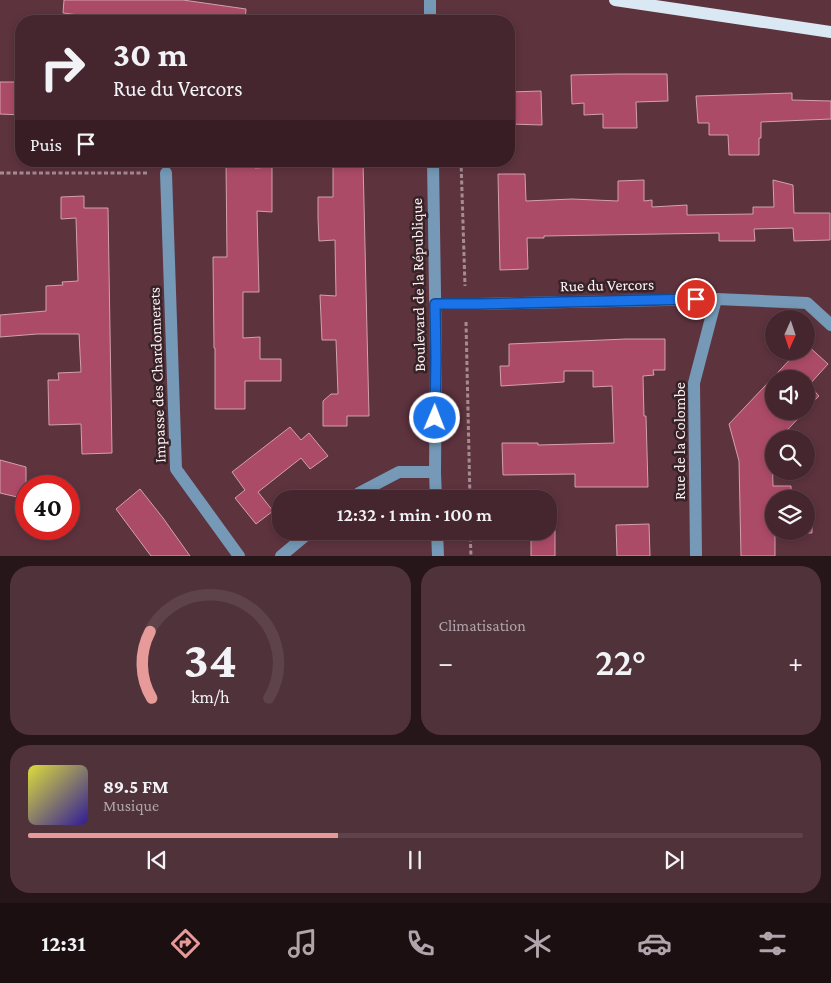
<!DOCTYPE html>
<html lang="fr">
<meta charset="utf-8">
<style>
:root{--surface:#46262e;--page:#50323a;--text:#f1f3f6;--muted:#b0a5aa;--line:#5e434a;--accent:#e69b98}
body{margin:0;font-family:"Crimson Pro",serif;background:var(--page);color:var(--text);height:100vh;display:flex;flex-direction:column;font-size:19px;white-space:nowrap}
*{box-sizing:border-box;margin:0}
p{font-size:16px;color:var(--muted)}
.icon{flex:none;width:28px;height:28px;fill:none;stroke:currentColor;stroke-width:2;stroke-linecap:round;stroke-linejoin:round}
.map{position:relative;height:556px;overflow:hidden}
.drawer{display:flex;flex-direction:column;gap:10px;padding:10px;background:#261519;flex:1}
.drawer>*{flex:none}
.hud{position:absolute;left:15px;top:15px;width:500px;height:152px;border-radius:20px;box-shadow:0 2px 8px #0003,0 0 0 1px var(--line);background:#46262e;color:var(--text);overflow:hidden}
.needle{width:32px;rotate:183deg}
.buttons{position:absolute;left:765px;top:310px;display:grid;gap:10px}
.buttons a{display:grid;place-items:center;width:50px;height:50px;border-radius:50%;background:var(--surface);box-shadow:0 2px 8px #0003,0 0 0 1px var(--line);font-size:25px}
.speed{position:absolute;left:15px;top:475px;display:flex;gap:10px;font-size:25px;font-weight:700;text-align:center}
.speed>*{display:grid;place-content:center;width:65px;height:65px;border-radius:50%;background:var(--surface);box-shadow:0 2px 8px #0003,0 0 0 1px var(--line);line-height:1}
.speed .limit{border:8px solid #d22;background:#fff;color:#111}
.pin{position:absolute;display:grid;place-items:center;width:42px;height:42px;color:#fff;margin:-21px;border:2px solid #fff;border-radius:50%;box-shadow:0 1px 5px #0007}
.me{position:absolute;width:55px;margin:-28px;rotate:1deg;stroke-linejoin:round;filter:drop-shadow(0 0 4px #0008)}
.turn{display:flex;align-items:center;gap:18px;height:105px;padding:0 15px;font-size:22px}
.turn .icon{width:65px;height:65px;stroke-width:2.5}
.turn b{display:block;font-size:35px;line-height:42px}
.then{display:flex;align-items:center;height:48px;padding:0 15px;background:#0003;gap:10px;font-size:19px}
.big{font-size:38px;font-weight:600;line-height:1.1}
.drawer .widget{flex:1;display:flex;flex-direction:column;justify-content:center;gap:8px;min-width:0;padding:0 18px;border-radius:20px;background:var(--page)}
.drawer .dial{align-items:center;gap:0}
.dial svg{height:130px;overflow:visible;fill:none;stroke:var(--line);stroke-width:7;stroke-linecap:round;text-anchor:middle}
.dial text{fill:var(--text);stroke:none}
.song{display:flex;align-items:center;gap:15px}
.cover{width:60px;height:60px;border-radius:8px;background:linear-gradient(135deg,hsl(60 70% 55%),hsl(250 70% 35%))}
.played{height:5px;border-radius:2px;background:linear-gradient(90deg,var(--accent) 40%,var(--line) 40%)}
.keys{display:flex;justify-content:space-around;direction:ltr}
.heat{display:flex;justify-content:space-between;align-items:center;font-size:28px;direction:ltr}
.drawer .tiles{flex:1;display:grid;gap:10px;grid-template-columns:1fr 1fr}
.widget:last-child{grid-column:span 2}
.trip{position:absolute;left:272px;top:490px;width:285px;height:50px;border-radius:20px;background:var(--surface);box-shadow:0 2px 8px #0003,0 0 0 1px var(--line);font-weight:600;line-height:50px;text-align:center}
.menu{display:flex;height:80px;justify-content:space-around;align-items:center;background:#1c0f12;color:var(--muted)}
.menu .icon{width:35px;height:35px}
.menu .active{color:var(--accent)}
.menu b{font-size:22px;color:var(--text)}
.map>svg:first-child{display:block}
</style>
<div class="map">
<svg width="831" height="556" viewBox="0 0 831 556">
<rect width="100%" height="100%" fill="#5d333e"/>
<g fill="#ac4b68" stroke="#d3a0ac">
<path d="M64,0H183L246,9L245,21H127L63,13Z"/>
<path d="M619,74H667L668,101L636,102L637,128H603V114L584,115V103L572,104L571,75Z"/>
<path d="M0,82H21V115L0,114Z"/>
<path d="M541,91L542,125L509,124V92Z"/>
<path d="M792,93V100L831,101V119L761,122V138H759V155H729L728,135H709V123H698L696,96Z"/>
<path d="M226,161H255V168L272,167V212L257,211L259,292H243V338L260,337V359H281V381H245V409H215V348H214L213,257H227Z"/>
<path d="M333,161H363L369,416H347V426H323V401L331,394H338L336,340H322L320,295L336,296L335,240L319,241L318,218V197H333Z"/>
<path d="M498,174H525L526,201L572,199L618,201V181L644,180V201L652,200V207L687,205V215L753,214V207H774L773,180L793,185L794,213H830V240L794,241L793,228L754,229L755,241H719V233L544,236V238H527L528,269L500,270Z"/>
<path d="M84,196V208H108L112,453L82,454L81,424L49,425L48,380H59L58,373L81,372L79,334H37L0,337V315L46,311V286L63,285L62,282L78,281L76,218L61,219V197Z"/>
<path d="M626,339H665V370H653L654,375L643,376L644,416H646L648,487H575V474L503,475L502,443H538V445L614,443L612,386L593,387V371H564V382L501,386L500,366H509V344Z"/>
<path d="M806,344L828,364L809,385L819,396L806,409V379H774V411H805L779,439H774V445L772,446L773,486H791V499H774V531H806V511H812V533H775V556H741L739,461L729,424L798,351H806Z"/>
<path d="M290,427L301,440L309,433L328,456L310,469L301,458L258,492L273,511L256,524L235,498L245,490L232,472Z"/>
<path d="M0,460L26,467V499L0,493Z"/>
<path d="M140,489L163,518L190,556H151L116,509Z"/>
<path d="M649,524L650,556H617L616,525Z"/>
<rect x="531" y="531" width="24" height="25"/>
</g>
<g fill="none" stroke-linecap="round" stroke-linejoin="round">
<g stroke="#a78b93" stroke-width="3" stroke-dasharray="4 2.5" stroke-linecap="butt">
<path d="M449,17L456,20V21"/>
<path d="M461,161L465,286"/>
<path d="M0,173H148"/>
<path d="M466,322L470,499"/>
<path d="M470,531L471,556"/>
</g>
<g stroke="#7599b6" stroke-width="12">
<path d="M430,0V21"/>
<path d="M433,161L436,359L435,472L436,499"/>
<path d="M166,173L176,469L239,556"/>
<path d="M435,304H478L716,299L807,303L831,325"/>
<path d="M352,499L359,493L399,472H435"/>
<path d="M437,531L438,556"/>
<path d="M281,556L311,531"/>
<path d="M696,556L694,383L716,299"/>
</g>
<path stroke="#d9e8f3" stroke-width="12" d="M615,0L831,32"/>
</g>
<g fill="none" stroke-linecap="round" stroke-linejoin="round">
<g stroke="#114b97" stroke-width="12">
<path id="route" d="M435,418L436,359L435,304H478L696,299"/>
</g>
<use href="#route" stroke="#1a73e8" stroke-width="9"/>
</g>
<g text-anchor="middle" dominant-baseline="central" stroke-width="5" stroke-linejoin="round" paint-order="stroke">
<g font-size="16" fill="#fcf0f3" stroke="#362227">
<text transform="translate(418 285) rotate(-91)">Boulevard de la République</text>
<text transform="translate(607 285) rotate(-1)">Rue du Vercors</text>
<text transform="translate(157 375) rotate(-92)">Impasse des Chardonnerets</text>
<text transform="translate(679 441) rotate(-90)">Rue de la Colombe</text>
</g>
</g>
</svg>
<div class="buttons">
<a><svg class="needle" viewBox="-14 -14 28 28"><path d="M0-13l5 13h-10z" fill="#e53935"/><path d="M0 13l5-13h-10z" fill="#b0a5aa"/></svg></a>
<a><svg class="icon" aria-label="sound" viewBox="0 0 24 24"><path d="M4 9h4l5-4v14l-5-4H4zM17 9q2 3 0 6"/></svg></a>
<a><svg class="icon" aria-label="search" viewBox="0 0 24 24"><circle cx="10" cy="10" r="6"/><path d="M15 15l6 6"/></svg></a>
<a><svg class="icon" aria-label="layers" viewBox="0 0 24 24"><path d="M12 4l9 5-9 5-9-5zM3 14l9 5 9-5"/></svg></a>
</div>
<div class="speed"><div class="limit">40</div></div>
<div class="pin" style="left:696px;top:299px;background:#d93025"><svg class="icon" aria-label="arrive" viewBox="0 0 24 24"><path d="M6 21V4h12l-3 4 3 4H6"/></svg></div>
<svg class="me" style="left:435px;top:418px" viewBox="-20 -20 40 40"><circle r="17" fill="#1a73e8" stroke="#fff" stroke-width="3"/><path d="M0-11L8 9 0 5-8 9z" fill="#fff"/></svg>
<div class="trip">12:32 · 1 min · 100 m</div>
<div class="hud">
<div class="turn"><svg class="icon" aria-label="right" viewBox="0 0 24 24"><path d="M7 20v-9h11M14 6l5 5-5 5"/></svg><div><b>30 m</b>Rue du Vercors</div></div>
<div class="then">Puis<svg class="icon" aria-label="arrive" viewBox="0 0 24 24"><path d="M6 21V4h12l-3 4 3 4H6"/></svg></div>
</div>
</div>
<section class="drawer">
<div class="tiles">
<div class="widget dial"><svg viewBox="0 0 100 80">
<path d="M14 69A42 42 0 1 1 86 69"/>
<path d="M14 69A42 42 0 0 1 13 28" stroke="#e69b98"/>
<text x="50" y="56" font-size="32" font-weight="700">34</text>
<text x="50" y="72" font-size="11">km/h</text>
</svg></div>
<div class="widget"><p>Climatisation</p>
<div class="heat"><a>−</a><b class="big">22°</b><a>+</a></div>
</div>
<div class="widget">
<div class="song"><i class="cover"></i><div><b>89.5 FM</b><p>Musique</p></div></div>
<div class="played"></div>
<div class="keys"><svg class="icon" aria-label="previous" viewBox="0 0 24 24"><path d="M18 5L8 12l10 7zM5 5v14"/></svg><svg class="icon" aria-label="pause" viewBox="0 0 24 24"><path d="M8 5v14M16 5v14"/></svg><svg class="icon" aria-label="next" viewBox="0 0 24 24"><path d="M6 5l10 7-10 7zM19 5v14"/></svg></div>
</div>
</div>
</section>
<nav class="menu">
<b>12:31</b>
<svg class="icon active" aria-label="directions" viewBox="0 0 24 24"><path d="M12 3l9 9-9 9-9-9zM9 14v-3h6M13 9l2 2-2 2"/></svg>
<svg class="icon" aria-label="music" viewBox="0 0 24 24"><path d="M9 18V5l10-2v13"/><circle cx="6" cy="18" r="3"/><circle cx="16" cy="16" r="3"/></svg>
<svg class="icon" aria-label="phone" viewBox="0 0 24 24"><path d="M5 4h4l2 5-3 2q2 4 5 5l2-3 5 2v4C11 20 4 13 5 4z"/></svg>
<svg class="icon" aria-label="climate" viewBox="0 0 24 24"><path d="M12 3v18M4 7l16 10M4 17L20 7"/></svg>
<svg class="icon" aria-label="car" viewBox="0 0 24 24"><path d="M5 17H2v-5l4-1 3-4h7l3 4 3 1v5h-3M9 17h6M6 11h13"/><circle cx="7" cy="17" r="2"/><circle cx="17" cy="17" r="2"/></svg>
<svg class="icon" aria-label="filters" viewBox="0 0 24 24"><path d="M4 7h16M4 17h16"/><circle cx="9" cy="7" r="2"/><circle cx="15" cy="17" r="2"/></svg>
</nav>
